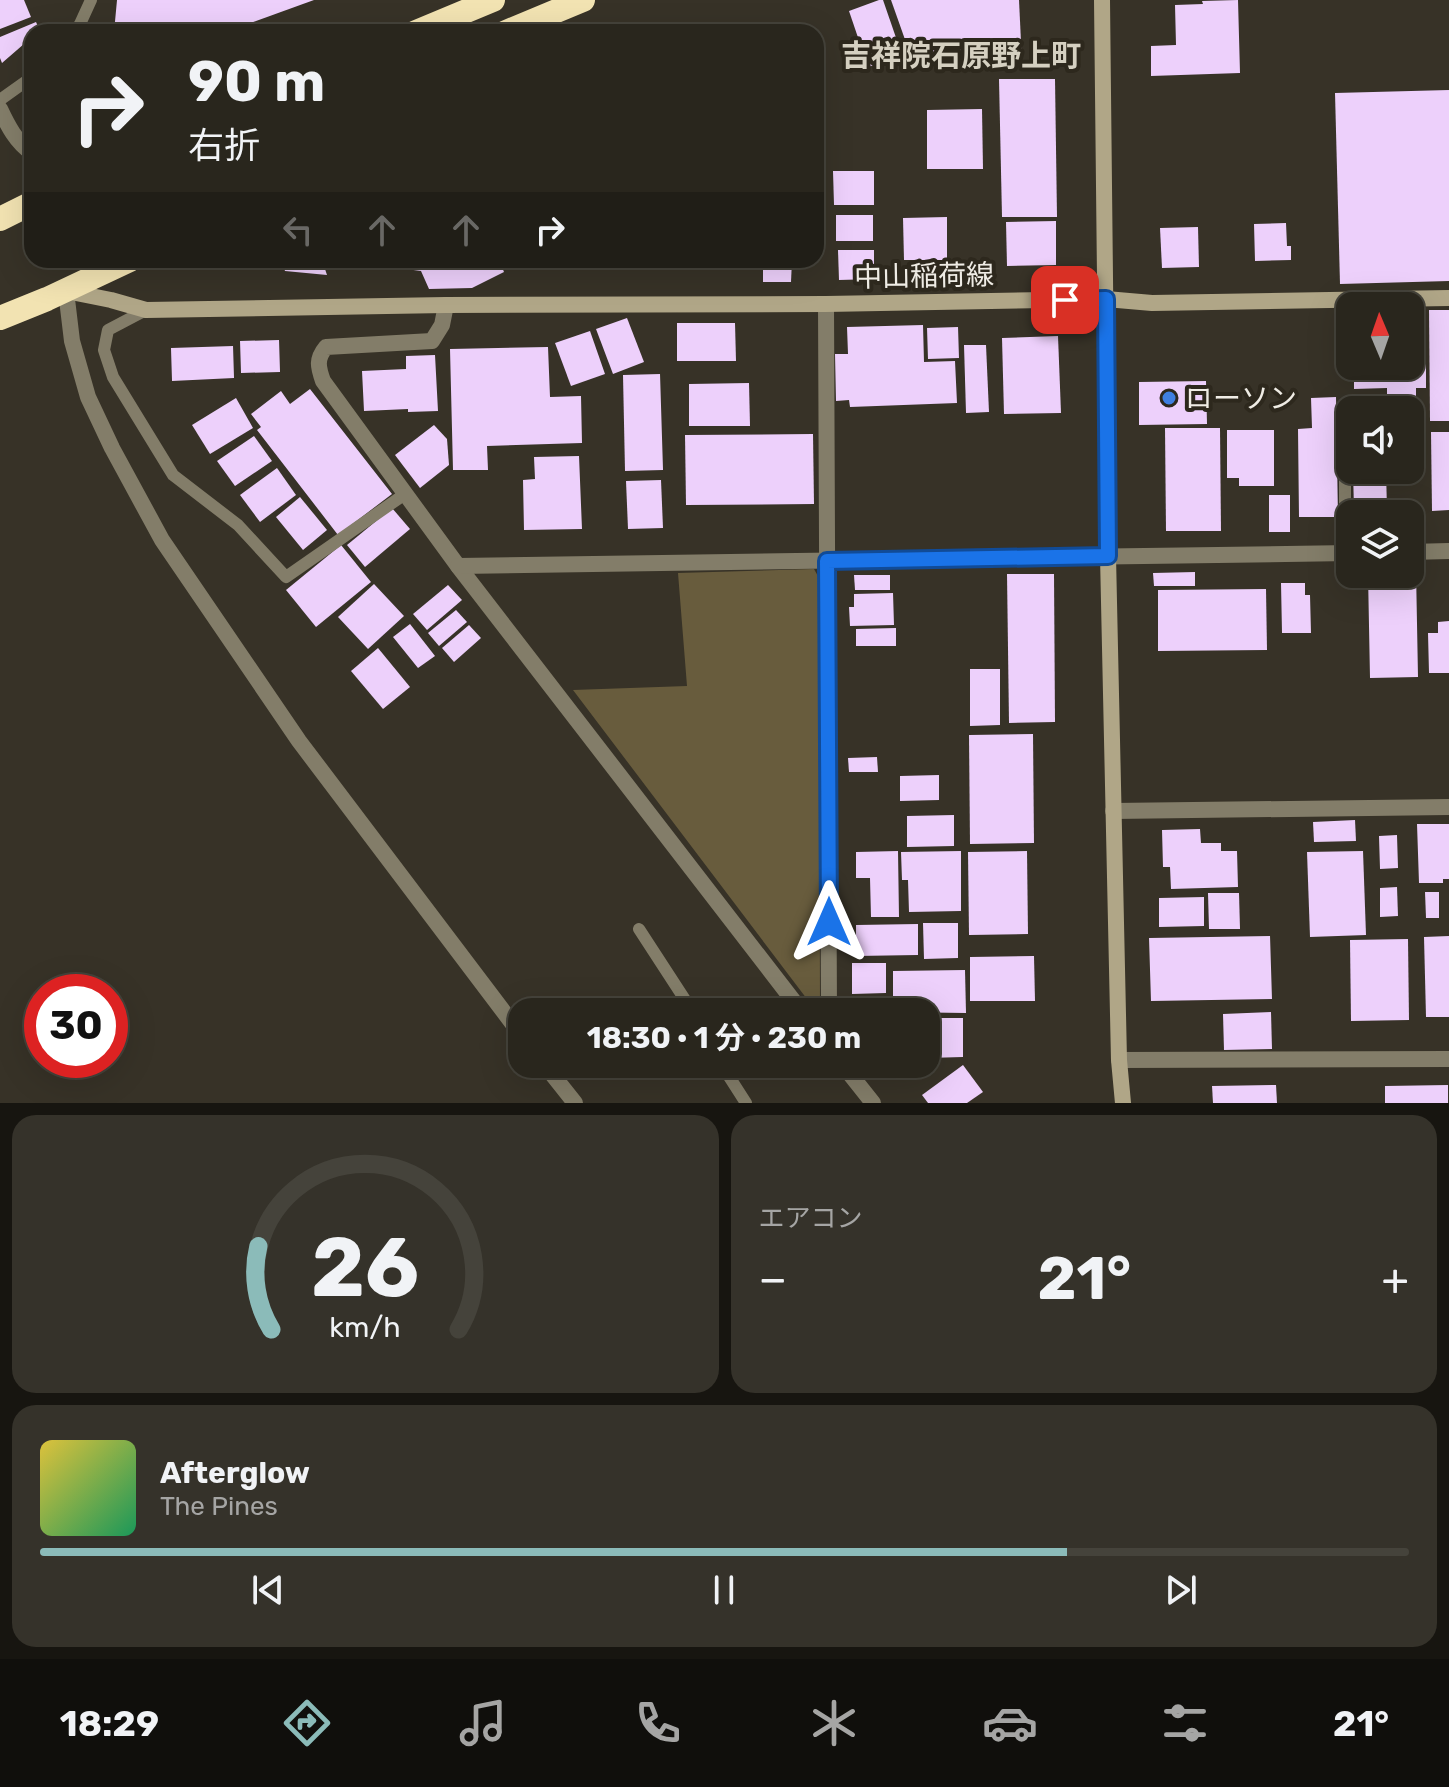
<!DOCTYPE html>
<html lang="ja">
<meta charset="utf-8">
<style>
:root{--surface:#29261d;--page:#35322a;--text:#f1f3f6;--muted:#a5a5a4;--line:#45433b;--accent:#8bbbb9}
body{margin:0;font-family:Rubik,"Noto Sans JP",sans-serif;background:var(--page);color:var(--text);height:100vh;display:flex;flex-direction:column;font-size:30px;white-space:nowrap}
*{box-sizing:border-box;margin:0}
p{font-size:26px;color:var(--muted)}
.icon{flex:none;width:44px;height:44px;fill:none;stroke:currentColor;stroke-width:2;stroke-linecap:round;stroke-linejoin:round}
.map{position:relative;height:1103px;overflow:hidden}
.panel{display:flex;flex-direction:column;gap:12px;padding:12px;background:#171510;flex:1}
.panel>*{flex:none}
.guide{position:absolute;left:24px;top:24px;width:800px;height:244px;border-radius:24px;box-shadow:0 8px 32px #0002,0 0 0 2px var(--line);background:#29261d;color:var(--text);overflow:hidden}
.needle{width:52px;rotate:358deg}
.controls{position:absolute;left:1336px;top:292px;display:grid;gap:16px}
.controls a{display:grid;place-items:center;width:88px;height:88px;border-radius:16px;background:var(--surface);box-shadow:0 8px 32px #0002,0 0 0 2px var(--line);font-size:40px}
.speed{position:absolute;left:24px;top:974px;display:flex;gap:16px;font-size:40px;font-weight:700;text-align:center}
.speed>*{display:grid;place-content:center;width:104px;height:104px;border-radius:50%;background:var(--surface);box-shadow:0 8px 32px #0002,0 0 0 2px var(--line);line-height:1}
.speed .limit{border:12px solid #d22;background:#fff;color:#111}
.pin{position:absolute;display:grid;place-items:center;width:68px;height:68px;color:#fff;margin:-34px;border-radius:16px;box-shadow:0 4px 12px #0006}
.me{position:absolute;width:88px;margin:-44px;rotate:0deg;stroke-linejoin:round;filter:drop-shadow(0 0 6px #0008)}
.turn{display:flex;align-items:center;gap:28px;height:168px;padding:0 32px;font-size:36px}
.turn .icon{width:104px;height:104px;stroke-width:2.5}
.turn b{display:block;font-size:56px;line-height:68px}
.lanes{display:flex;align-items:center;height:76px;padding:0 32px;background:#0003;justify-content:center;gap:40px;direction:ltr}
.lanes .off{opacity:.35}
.big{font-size:60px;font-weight:700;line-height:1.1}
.panel .widget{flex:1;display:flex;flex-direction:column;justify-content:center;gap:12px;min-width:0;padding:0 28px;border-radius:24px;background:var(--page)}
.panel .dial{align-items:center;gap:0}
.dial svg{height:208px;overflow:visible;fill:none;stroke:var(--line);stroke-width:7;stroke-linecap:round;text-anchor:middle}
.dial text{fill:var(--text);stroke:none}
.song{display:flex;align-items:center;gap:24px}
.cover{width:96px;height:96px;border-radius:12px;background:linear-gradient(135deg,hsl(50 70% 55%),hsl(150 70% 35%))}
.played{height:8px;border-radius:4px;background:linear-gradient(90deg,var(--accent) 75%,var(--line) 75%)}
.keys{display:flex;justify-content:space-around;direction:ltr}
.heat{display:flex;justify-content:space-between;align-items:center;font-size:44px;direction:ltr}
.panel .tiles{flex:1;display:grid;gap:12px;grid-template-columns:1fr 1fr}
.widget:last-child{grid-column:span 2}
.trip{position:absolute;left:508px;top:998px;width:432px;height:80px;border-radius:24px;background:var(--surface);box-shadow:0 8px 32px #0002,0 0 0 2px var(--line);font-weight:700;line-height:80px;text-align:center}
.tabs{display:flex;height:128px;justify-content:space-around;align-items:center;background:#100f0c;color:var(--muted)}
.tabs .icon{width:56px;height:56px}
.tabs .selected{color:var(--accent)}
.tabs b{font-size:36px;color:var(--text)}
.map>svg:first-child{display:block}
</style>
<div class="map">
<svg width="1449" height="1103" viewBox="0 0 1449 1103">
<rect width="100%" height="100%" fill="#373227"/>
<path fill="#685c3d" d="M814,569L819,578L820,1005L813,1007L573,690L687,686L678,573Z"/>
<g fill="#edd0fb">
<path d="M0,0H24L31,17L0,29Z"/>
<path d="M117,0H314L226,32H114Z"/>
<path d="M879,0H883L902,55L868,67L849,11Z"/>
<path d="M891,0H1019L1022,63L914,65Z"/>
<path d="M1238,0L1240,73L1151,76V46L1176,45L1175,5L1203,4L1202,1Z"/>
<path d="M36,22L40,31L32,32V37L2,63L0,58V37Z"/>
<path d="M999,79H1055L1057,217H1002Z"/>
<path d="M1449,90V281L1340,284L1335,93Z"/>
<path d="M982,109L983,169H927V110Z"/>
<path d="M833,171H874V205H834Z"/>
<rect x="836" y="215" width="37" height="26"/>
<path d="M947,217V260H904L903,218Z"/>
<path d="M1056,221V265L1007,266L1006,222Z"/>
<path d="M1286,223L1287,246H1291V260L1255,261L1254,224Z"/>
<path d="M1198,227L1199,267L1162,268L1160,228Z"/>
<path d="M838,250H874V279L839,280Z"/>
<path d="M281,260H322L327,275L285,271Z"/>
<path d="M388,260H499L504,272L472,288L429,289L421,271L391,267Z"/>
<path d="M763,260H792L791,282H763Z"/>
<path d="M1429,310H1449V421H1430Z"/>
<path d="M627,318L644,362L613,374L596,329Z"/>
<path d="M677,323H735L736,361H677Z"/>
<path d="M923,325L924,362L955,361L957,403L850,407L849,400L836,401L835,354H848L847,327Z"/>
<path d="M958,327L959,358L928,359L927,328Z"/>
<path d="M590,331L605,374L571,386L555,343Z"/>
<path d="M1058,336L1061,413L1004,414L1002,338Z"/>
<path d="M279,340L280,372L241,373L240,341Z"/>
<path d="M964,345H986L989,412L966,413Z"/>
<path d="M1410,345H1426V388H1416V419L1410,420V410H1387V388L1354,389V366H1410Z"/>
<path d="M233,346L234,378L172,381L171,348Z"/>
<path d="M548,347L550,397L581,396L582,443L487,446L488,470H453L450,349Z"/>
<path d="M435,355L438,411L408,412V409L364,411L362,371L406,369V356Z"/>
<path d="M660,374L663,470L625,471L623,375Z"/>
<path d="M1206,381L1207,424L1139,425V382Z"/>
<path d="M749,383L750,426H689V384Z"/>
<path d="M310,389L392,494L338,535L257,430L261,427L251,414L281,391L290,404Z"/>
<path d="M1336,397L1338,517H1299L1298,429L1312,428L1311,398Z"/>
<path d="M236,398L253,428L210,454L192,425Z"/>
<path d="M1352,400H1385V410H1353Z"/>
<path d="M434,425L447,439L449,465L420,488L395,455Z"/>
<path d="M1165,428H1220L1221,531H1166Z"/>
<path d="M1227,430H1274V486H1239V478H1227Z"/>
<path d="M1431,432H1449V510L1432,511Z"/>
<path d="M813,434L814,504L686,505L685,435Z"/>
<path d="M254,436L272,461L235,486L217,461Z"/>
<path d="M579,456L582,529L524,530L523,480L535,479L534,457Z"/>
<path d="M277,468L296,495L260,522L240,495Z"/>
<path d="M1353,470H1386L1387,510H1354Z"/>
<path d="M661,480L663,528L628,529L626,481Z"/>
<rect x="1269" y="495" width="21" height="37"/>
<path d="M300,497L327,530L303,550L276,517Z"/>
<path d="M392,508L410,529L365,567L347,545Z"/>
<path d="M341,545L371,582L316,627L286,590Z"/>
<path d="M1410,570H1416L1418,677L1370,678L1368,574H1410Z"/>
<path d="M1195,572V586H1154L1153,573Z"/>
<path d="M1007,574H1054L1055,722L1009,723Z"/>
<path d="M854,575H890V590H855Z"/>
<path d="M1281,583H1305V595H1310L1311,633H1282Z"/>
<path d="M374,584L404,616L368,649L338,617Z"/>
<path d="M448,585L462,600L427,630L413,614Z"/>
<path d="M1266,589L1267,650L1158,651V590Z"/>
<path d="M893,593L894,625L850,626L849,607H854V594Z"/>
<path d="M456,610L467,622L439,646L428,633Z"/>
<path d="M1449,621V673H1429L1428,633H1438V622Z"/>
<path d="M410,624L435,656L418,668L393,637Z"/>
<path d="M469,625L481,638L454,662L442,648Z"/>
<path d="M896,628V646H856V629Z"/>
<path d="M378,648L410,687L383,709L351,671Z"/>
<path d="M970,669H1000V725L970,726Z"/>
<path d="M1033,734L1034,843L970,844L969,735Z"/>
<path d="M877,757L878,772H849L848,758Z"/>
<path d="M939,775V800L900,801V776Z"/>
<path d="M954,815V846L907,847V816Z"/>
<path d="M1355,820L1356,841L1314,842L1313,822Z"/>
<path d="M1417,824H1449V879H1443V883H1419Z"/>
<path d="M1200,829L1201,843H1221V851H1237L1238,887L1171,889L1170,867H1163L1162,830Z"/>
<path d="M1397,835L1398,868L1380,869L1379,836Z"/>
<path d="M898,851L899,917H871L870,878H856V852Z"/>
<path d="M961,851V911L909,912L908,880H902L901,852Z"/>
<path d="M1027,851L1028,934L969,935L968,852Z"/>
<path d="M1363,851L1366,935L1310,937L1307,852Z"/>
<path d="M1397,887L1398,916L1380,917V888Z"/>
<path d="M1425,892H1439V918H1426Z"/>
<path d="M1208,893H1239L1240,929H1209Z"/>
<path d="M1204,897V926L1159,927V898Z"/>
<path d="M923,923H958V958L924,959Z"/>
<path d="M918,924V955L856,956V925Z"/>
<path d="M1270,936L1272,999L1151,1001L1149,938Z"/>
<path d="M1449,936V1017H1426L1424,937Z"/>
<path d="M1408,939L1409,1020L1351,1021L1350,940Z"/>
<path d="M1034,956L1035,1001H970V957Z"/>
<path d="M852,963H886V993L852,994Z"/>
<path d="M965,970L966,1013L893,1012V971Z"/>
<path d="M872,1000H888V1012H873Z"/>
<path d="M1271,1012L1272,1049L1224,1050L1223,1014Z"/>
<path d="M927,1018H963V1057L928,1058Z"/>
<path d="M963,1065L983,1092L967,1103H928L922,1095Z"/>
<path d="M1276,1085L1277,1103H1213L1212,1086Z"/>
<path d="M1448,1085V1103H1385V1086Z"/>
</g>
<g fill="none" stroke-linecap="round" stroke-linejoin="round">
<g stroke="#837d69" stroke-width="12">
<path d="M74,32L80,24L91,0"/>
<path d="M0,100L32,77"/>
<path d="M146,310L108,330L104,350L113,377L173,475L238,525L286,577L405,494"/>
<path d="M1345,430V553"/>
<path d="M639,929L693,1012"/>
<path d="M721,1064L746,1103"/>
</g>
<g stroke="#837d69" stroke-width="16">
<path d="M0,109C8,126 16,142 32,153"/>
<path d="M66,291L72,341L88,397L112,448L162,540L299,741L522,1036"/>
<path d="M826,304L829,1012"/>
<path d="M446,305L442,325L432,341L326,347C316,359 318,367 323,381L458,566L802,1012"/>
<path d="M1410,552L1449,551"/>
<path d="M458,566L1350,553"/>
<path d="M1113,811L1449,807"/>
<path d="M1119,1060L1449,1059"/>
<path d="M544,1064L575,1103"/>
<path d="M842,1064L873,1103"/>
</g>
<g stroke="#b0a687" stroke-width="16">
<path d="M1102,0L1108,556L1119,1060L1123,1103"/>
<path d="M66,291L111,300L146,310L446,305L826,304L1106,299L1152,303L1449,298"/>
</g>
<g stroke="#f2e3b2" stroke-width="24">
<path d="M416,32L493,0"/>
<path d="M506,32L583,0"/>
<path d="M0,219L32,203"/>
<path d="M0,318L47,299L130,260"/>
</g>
</g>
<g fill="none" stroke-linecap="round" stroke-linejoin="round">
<g stroke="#114b97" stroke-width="20">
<path id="route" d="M829,922L827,561L1108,556L1106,299L1065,300"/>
</g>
<use href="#route" stroke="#1a73e8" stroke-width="14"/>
</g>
<circle fill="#3f7fe0" stroke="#2d281d" stroke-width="3" cx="1169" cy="398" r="8"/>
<g text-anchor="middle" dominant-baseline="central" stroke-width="8" stroke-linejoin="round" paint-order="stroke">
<g font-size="28" fill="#efece5" stroke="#2d281d">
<text transform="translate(924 276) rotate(-1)">中山稲荷線</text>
</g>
<g font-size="28" fill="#efece5" stroke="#2d281d" text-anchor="start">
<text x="1185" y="398">ローソン</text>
</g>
<g font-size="30" font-weight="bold" fill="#d5d0c1" stroke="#2d281d">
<text x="961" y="56">吉祥院石原野上町</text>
</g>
</g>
</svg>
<div class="controls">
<a><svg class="needle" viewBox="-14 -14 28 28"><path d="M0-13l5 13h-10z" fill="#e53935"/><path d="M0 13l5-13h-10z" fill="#a5a5a4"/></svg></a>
<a><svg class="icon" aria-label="sound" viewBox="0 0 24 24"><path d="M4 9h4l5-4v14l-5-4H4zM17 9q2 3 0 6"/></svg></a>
<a><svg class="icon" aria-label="layers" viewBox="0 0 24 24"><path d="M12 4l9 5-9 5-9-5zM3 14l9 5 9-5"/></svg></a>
</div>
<div class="speed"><div class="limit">30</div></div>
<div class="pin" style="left:1065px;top:300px;background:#d93025"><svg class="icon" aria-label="arrive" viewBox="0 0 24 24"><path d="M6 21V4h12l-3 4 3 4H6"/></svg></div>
<svg class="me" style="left:829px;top:922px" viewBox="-20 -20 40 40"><path d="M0-17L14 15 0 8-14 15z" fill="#1a73e8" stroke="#fff" stroke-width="4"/></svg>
<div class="trip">18:30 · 1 分 · 230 m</div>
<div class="guide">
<div class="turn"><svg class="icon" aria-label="right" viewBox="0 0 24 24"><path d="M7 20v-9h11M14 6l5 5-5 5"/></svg><div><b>90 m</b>右折</div></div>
<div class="lanes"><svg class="icon off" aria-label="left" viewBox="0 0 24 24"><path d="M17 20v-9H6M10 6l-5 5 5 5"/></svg><svg class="icon off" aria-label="ahead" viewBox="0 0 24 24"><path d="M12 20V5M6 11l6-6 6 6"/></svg><svg class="icon off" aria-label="ahead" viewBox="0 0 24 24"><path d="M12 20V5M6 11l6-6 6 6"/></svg><svg class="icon" aria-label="right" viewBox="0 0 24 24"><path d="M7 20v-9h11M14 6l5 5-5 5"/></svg></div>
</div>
</div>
<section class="panel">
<div class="tiles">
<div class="widget dial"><svg viewBox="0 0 100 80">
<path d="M14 69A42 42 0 1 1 86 69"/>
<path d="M14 69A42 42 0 0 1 9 37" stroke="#8bbbb9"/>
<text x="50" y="56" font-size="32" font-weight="700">26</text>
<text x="50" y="72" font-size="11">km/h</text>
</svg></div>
<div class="widget"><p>エアコン</p>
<div class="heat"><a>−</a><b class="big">21°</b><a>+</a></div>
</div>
<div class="widget">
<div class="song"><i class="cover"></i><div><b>Afterglow</b><p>The Pines</p></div></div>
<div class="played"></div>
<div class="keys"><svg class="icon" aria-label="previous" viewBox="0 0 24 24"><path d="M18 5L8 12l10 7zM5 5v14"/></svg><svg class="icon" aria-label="pause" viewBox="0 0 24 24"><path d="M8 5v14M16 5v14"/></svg><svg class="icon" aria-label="next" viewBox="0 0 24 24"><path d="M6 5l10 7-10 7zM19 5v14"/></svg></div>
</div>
</div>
</section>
<nav class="tabs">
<b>18:29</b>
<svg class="icon selected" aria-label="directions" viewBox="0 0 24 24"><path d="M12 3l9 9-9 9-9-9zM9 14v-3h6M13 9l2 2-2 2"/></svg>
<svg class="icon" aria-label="music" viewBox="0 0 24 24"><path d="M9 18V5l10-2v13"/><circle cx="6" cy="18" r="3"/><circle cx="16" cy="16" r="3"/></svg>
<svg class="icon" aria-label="phone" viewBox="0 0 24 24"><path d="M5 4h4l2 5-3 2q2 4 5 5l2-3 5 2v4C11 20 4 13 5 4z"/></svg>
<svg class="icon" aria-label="climate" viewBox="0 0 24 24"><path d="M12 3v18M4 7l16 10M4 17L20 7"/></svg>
<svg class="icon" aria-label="car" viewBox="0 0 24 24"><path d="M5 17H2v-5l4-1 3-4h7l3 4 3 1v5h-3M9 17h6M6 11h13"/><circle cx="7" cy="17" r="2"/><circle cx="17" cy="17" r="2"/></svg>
<svg class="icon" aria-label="filters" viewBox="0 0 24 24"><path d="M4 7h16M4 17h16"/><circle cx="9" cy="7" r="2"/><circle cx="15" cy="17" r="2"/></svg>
<b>21°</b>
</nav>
